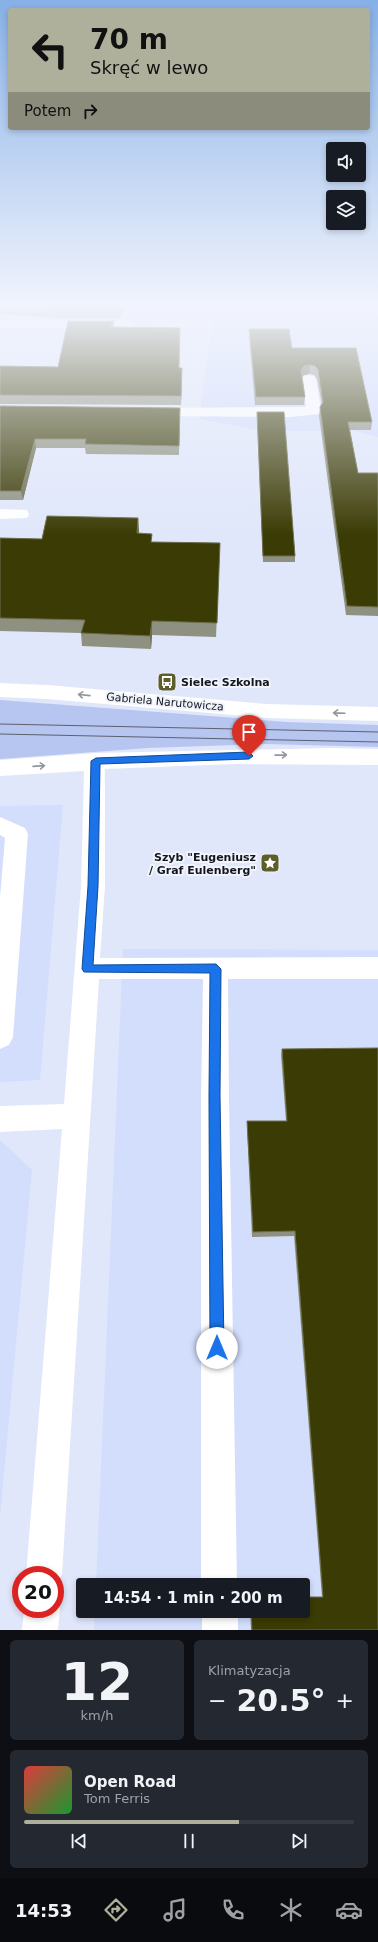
<!DOCTYPE html>
<html lang="pl">
<meta charset="utf-8">
<style>
:root{--surface:#171b24;--page:#242831;--text:#f1f3f6;--muted:#9ea1a6;--line:#363941;--accent:#aeb09b}
body{margin:0;font-family:"DejaVu Sans",sans-serif;background:var(--page);color:var(--text);height:100vh;display:flex;flex-direction:column;font-size:15px;white-space:nowrap}
*{box-sizing:border-box;margin:0}
p{font-size:13px;color:var(--muted)}
.icon{flex:none;width:22px;height:22px;fill:none;stroke:currentColor;stroke-width:2;stroke-linecap:round;stroke-linejoin:round}
.map{position:relative;height:1630px;overflow:hidden}
.details{display:flex;flex-direction:column;gap:10px;padding:10px;background:#0d0f14;flex:1}
.details>*{flex:none}
.banner{position:absolute;left:8px;top:8px;width:362px;height:122px;border-radius:4px;box-shadow:0 2px 6px #0003;background:#aeb09b;color:#111;overflow:hidden}
.fabs{position:absolute;left:326px;top:142px;display:grid;gap:8px}
.fabs a{display:grid;place-items:center;width:40px;height:40px;border-radius:4px;background:var(--surface);box-shadow:0 2px 6px #0003;font-size:20px}
.speed{position:absolute;left:12px;top:1566px;display:flex;gap:8px;font-size:20px;font-weight:700;text-align:center}
.speed>*{display:grid;place-content:center;width:52px;height:52px;border-radius:50%;background:var(--surface);box-shadow:0 2px 6px #0003;line-height:1}
.speed .limit{border:6px solid #d22;background:#fff;color:#111}
.pin{position:absolute;display:grid;place-items:center;width:34px;height:34px;color:#fff;margin:-41px -17px;border-radius:50% 50% 50% 0;rotate:-45deg;box-shadow:0 0 4px #0007}
.pin .icon{rotate:45deg}
.me{position:absolute;width:44px;margin:-22px;rotate:0deg;stroke-linejoin:round;filter:drop-shadow(0 0 3px #0008)}
.turn{display:flex;align-items:center;gap:14px;height:84px;padding:0 16px;font-size:18px}
.turn .icon{width:52px;height:52px;stroke-width:2.5}
.turn b{display:block;font-size:28px;line-height:34px}
.then{display:flex;align-items:center;height:38px;padding:0 16px;background:#0003;gap:8px;font-size:15px}
.big{font-size:30px;font-weight:800;line-height:1.1}
.details .widget{flex:1;display:flex;flex-direction:column;justify-content:center;gap:6px;min-width:0;padding:0 14px;border-radius:6px;background:var(--page)}
.details .dial{align-items:center;gap:0}
.dial b{font-size:52px;line-height:1}
.song{display:flex;align-items:center;gap:12px}
.cover{width:48px;height:48px;border-radius:6px;background:linear-gradient(135deg,hsl(0 70% 55%),hsl(130 70% 35%))}
.played{height:4px;border-radius:2px;background:linear-gradient(90deg,var(--accent) 65%,var(--line) 65%)}
.keys{display:flex;justify-content:space-around;direction:ltr}
.heat{display:flex;justify-content:space-between;align-items:center;font-size:22px;direction:ltr}
.details .tiles{flex:1;display:grid;gap:10px;grid-template-columns:1fr 1fr}
.widget:last-child{grid-column:span 2}
.trip{position:absolute;left:76px;top:1578px;width:234px;height:40px;border-radius:4px;background:var(--surface);box-shadow:0 2px 6px #0003;font-weight:800;line-height:40px;text-align:center}
.tab-bar{display:flex;height:64px;justify-content:space-around;align-items:center;background:#090b0e;color:var(--muted)}
.tab-bar .icon{width:28px;height:28px}
.tab-bar .selected{color:var(--accent)}
.tab-bar b{font-size:18px;color:var(--text)}
.map>svg:first-child{display:block}
</style>
<div class="map">
<svg width="378" height="1630" viewBox="0 0 378 1630">
<rect width="100%" height="100%" fill="#e0e7fa"/>
<g fill="#d3ddfc">
<path d="M215,306H378V437L354,431H264L199,419Z"/>
<path d="M63,805L40,1080L0,1082V806Z"/>
<path d="M123,949L378,950V1630H94L95,1611H303V1585H96Z"/>
<path d="M0,1140L32,1170L0,1516Z"/>
</g>
<path fill="#b7c5f1" d="M0,700L287,722L378,725V747L265,744L148,748L0,759Z"/>
<g fill="none" stroke-linecap="round" stroke-linejoin="round">
<g fill="#fff" fill-rule="evenodd">
<path d="M0,320H124L129,321L131,324L129,327L124,328H0Z"/>
<path d="M309,375L314,376L316,379L321,411L319,414L291,417L151,416L146,415L144,412L146,409L151,408L306,407L302,379L304,376Z"/>
<path d="M0,509L27,510L29,514L27,518L0,519Z"/>
<path d="M0,683L47,685L267,704L378,707V721L267,718L47,699L0,697Z"/>
<path d="M331,748L378,749V765L236,764L105,769V886L100,958L378,957V979H228L229,1096L237,1585H201V1096L203,979H99L62,1575L55,1588V1575H26L62,1129L0,1132V1106L64,1104L81,886L84,771L0,776V760L95,753Z"/>
<path d="M0,817L25,828L28,834L13,1037L9,1045L0,1049V897L5,838L0,835Z"/>
<path d="M55,1597L60,1609L58,1630H22L24,1609H55Z"/>
<rect x="202" y="1611" width="36" height="19"/>
</g>
<g stroke="#5c616f" stroke-width="1">
<path d="M0,724L378,732"/>
<path d="M0,734L378,742"/>
</g>
</g>
<g fill="#8e9180">
<path d="M0,306H125L120,318H56L0,314Z"/>
<path d="M114,327L180,328L179,368L182,378L181,405L0,404V366L58,367Z"/>
<path d="M249,329L292,348H356L372,422L371,430H350L358,473H378V616L346,615L319,416L320,407L322,405L317,379L314,375L309,374L304,375L302,376L305,397L304,405H255L249,337Z"/>
<path d="M0,406L180,417L179,455L86,454L85,448H36L23,500H0Z"/>
<path d="M257,412L295,556V562H263L257,418Z"/>
<path d="M138,518L139,533L152,542L220,543L216,637L152,635L151,649L82,646L81,633L0,631V538L42,539Z"/>
<path d="M282,1049L378,1630H251L250,1611H303L322,1597L294,1236L252,1237L247,1126V1121H286L281,1055Z"/>
</g>
<g fill="#6c6f4e">
<path d="M120,306H125L120,318L119,308Z"/>
<path d="M114,321V330L111,327Z"/>
<path d="M310,365L309,374L304,375L301,378V370L304,366Z"/>
<path d="M182,368V378L181,405V396Z"/>
<path d="M35,439L36,448L23,500L21,491Z"/>
<path d="M138,518L139,531L138,547L137,533Z"/>
<path d="M152,621V635L151,649L150,636Z"/>
</g>
<g fill="#3b3b05" stroke="#6c6f4e">
<path d="M29,306H120L119,308H55Z"/>
<path d="M68,321H114L111,327L180,328L179,368H182L181,396L0,395V366L58,367Z"/>
<path d="M249,329H289L292,348H356L372,422H348L358,473H378V607L347,606L320,407L323,402L318,370L315,366L310,365L304,366L301,370L305,397H256Z"/>
<path d="M0,406L180,408L179,446L85,444L86,439H35L21,491H0Z"/>
<path d="M257,412H284L295,556H263Z"/>
<path d="M47,516L138,518L137,533L152,534L151,542L220,543L217,623L152,621L150,636L81,633L85,620L0,618V538L42,539Z"/>
<path d="M378,1048V1630H252L251,1611H303V1597H323L295,1231L253,1232L247,1121H287L282,1049Z"/>
</g>
<defs><path id="oneway-shaft" d="M-6 0H5M1.5-3L5.5 0L1.5 3" fill="none" stroke-width="1.6" stroke-linecap="round" stroke-linejoin="round"/></defs>
<g stroke="#94969b">
<use href="#oneway-shaft" transform="translate(84 695) rotate(-174)"/>
<use href="#oneway-shaft" transform="translate(339 713) rotate(-178)"/>
<use href="#oneway-shaft" transform="translate(281 755) rotate(-1)"/>
<use href="#oneway-shaft" transform="translate(39 766) rotate(-4)"/>
</g>
<linearGradient id="sky" x2="0" y2="1"><stop stop-color="#87b0e6"/><stop offset="0.57" stop-color="#f1f4fd"/><stop offset="1" stop-color="#f1f4fd" stop-opacity="0"/></linearGradient>
<rect width="378" height="535" fill="url(#sky)"/>
<path fill="#1a73e8" stroke="#114b97" d="M249,752L253,756L249,759L100,764L98,886L93,965L216,964L221,969L220,1096L224,1348L222,1353L217,1355L212,1353L210,1348L209,1096L210,973L84,972L82,969L88,886L91,761L96,758Z"/>
<defs>
<g id="bus-square" transform="scale(1)"><rect x="-9" y="-9" width="18" height="18" rx="4" fill="#5c5e2b" stroke="#f2f4fb"/><path d="M-5-6H5V4H4V6H2V4H-2V6H-4V4H-5ZM-3.5-4V0h7V-4ZM-3.5 1.2v1.5H-2V1.2ZM2 1.2v1.5H3.5V1.2Z" fill="#fff"/></g>
<g id="sight-square" transform="scale(1)"><rect x="-9" y="-9" width="18" height="18" rx="4" fill="#5c5e2b" stroke="#f2f4fb"/><path d="M0-6L1.8-2.2L6-1.7L2.9 1.2L3.7 5.4L0 3.3L-3.7 5.4L-2.9 1.2L-6-1.7L-1.8-2.2Z" fill="#fff"/></g>
</defs>
<g fill-rule="evenodd">
<use href="#bus-square" x="167" y="682"/>
<use href="#sight-square" x="270" y="863"/>
</g>
<g text-anchor="middle" dominant-baseline="central" stroke-width="4" stroke-linejoin="round" paint-order="stroke">
<g font-size="11" font-weight="bold" fill="#121621" stroke="#f2f4fb" text-anchor="start">
<text x="181" y="682">Sielec Szkolna</text>
<text x="256" y="857" text-anchor="end">Szyb "Eugeniusz<tspan x="256" dy="13">/ Graf Eulenberg"</tspan></text>
</g>
<g font-size="11" fill="#121621" stroke="#f2f4fb">
<text transform="translate(165 702) rotate(5)">Gabriela Narutowicza</text>
</g>
</g>
</svg>
<div class="fabs">
<a><svg class="icon" aria-label="sound" viewBox="0 0 24 24"><path d="M4 9h4l5-4v14l-5-4H4zM17 9q2 3 0 6"/></svg></a>
<a><svg class="icon" aria-label="layers" viewBox="0 0 24 24"><path d="M12 4l9 5-9 5-9-5zM3 14l9 5 9-5"/></svg></a>
</div>
<div class="speed"><div class="limit">20</div></div>
<div class="pin" style="left:249px;top:756px;background:#d93025"><svg class="icon" aria-label="arrive" viewBox="0 0 24 24"><path d="M6 21V4h12l-3 4 3 4H6"/></svg></div>
<svg class="me" style="left:217px;top:1348px" viewBox="-20 -20 40 40"><circle r="19" fill="#fff"/><path d="M0-13L10 11 0 6-10 11z" fill="#1a73e8"/></svg>
<div class="trip">14:54 · 1 min · 200 m</div>
<div class="banner">
<div class="turn"><svg class="icon" aria-label="left" viewBox="0 0 24 24"><path d="M17 20v-9H6M10 6l-5 5 5 5"/></svg><div><b>70 m</b>Skręć w lewo</div></div>
<div class="then">Potem<svg class="icon" aria-label="right" viewBox="0 0 24 24"><path d="M7 20v-9h11M14 6l5 5-5 5"/></svg></div>
</div>
</div>
<section class="details">
<div class="tiles">
<div class="widget dial"><b>12</b><p>km/h</p></div>
<div class="widget"><p>Klimatyzacja</p>
<div class="heat"><a>−</a><b class="big">20.5°</b><a>+</a></div>
</div>
<div class="widget">
<div class="song"><i class="cover"></i><div><b>Open Road</b><p>Tom Ferris</p></div></div>
<div class="played"></div>
<div class="keys"><svg class="icon" aria-label="previous" viewBox="0 0 24 24"><path d="M18 5L8 12l10 7zM5 5v14"/></svg><svg class="icon" aria-label="pause" viewBox="0 0 24 24"><path d="M8 5v14M16 5v14"/></svg><svg class="icon" aria-label="next" viewBox="0 0 24 24"><path d="M6 5l10 7-10 7zM19 5v14"/></svg></div>
</div>
</div>
</section>
<nav class="tab-bar">
<b>14:53</b>
<svg class="icon selected" aria-label="directions" viewBox="0 0 24 24"><path d="M12 3l9 9-9 9-9-9zM9 14v-3h6M13 9l2 2-2 2"/></svg>
<svg class="icon" aria-label="music" viewBox="0 0 24 24"><path d="M9 18V5l10-2v13"/><circle cx="6" cy="18" r="3"/><circle cx="16" cy="16" r="3"/></svg>
<svg class="icon" aria-label="phone" viewBox="0 0 24 24"><path d="M5 4h4l2 5-3 2q2 4 5 5l2-3 5 2v4C11 20 4 13 5 4z"/></svg>
<svg class="icon" aria-label="climate" viewBox="0 0 24 24"><path d="M12 3v18M4 7l16 10M4 17L20 7"/></svg>
<svg class="icon" aria-label="car" viewBox="0 0 24 24"><path d="M5 17H2v-5l4-1 3-4h7l3 4 3 1v5h-3M9 17h6M6 11h13"/><circle cx="7" cy="17" r="2"/><circle cx="17" cy="17" r="2"/></svg>
</nav>
